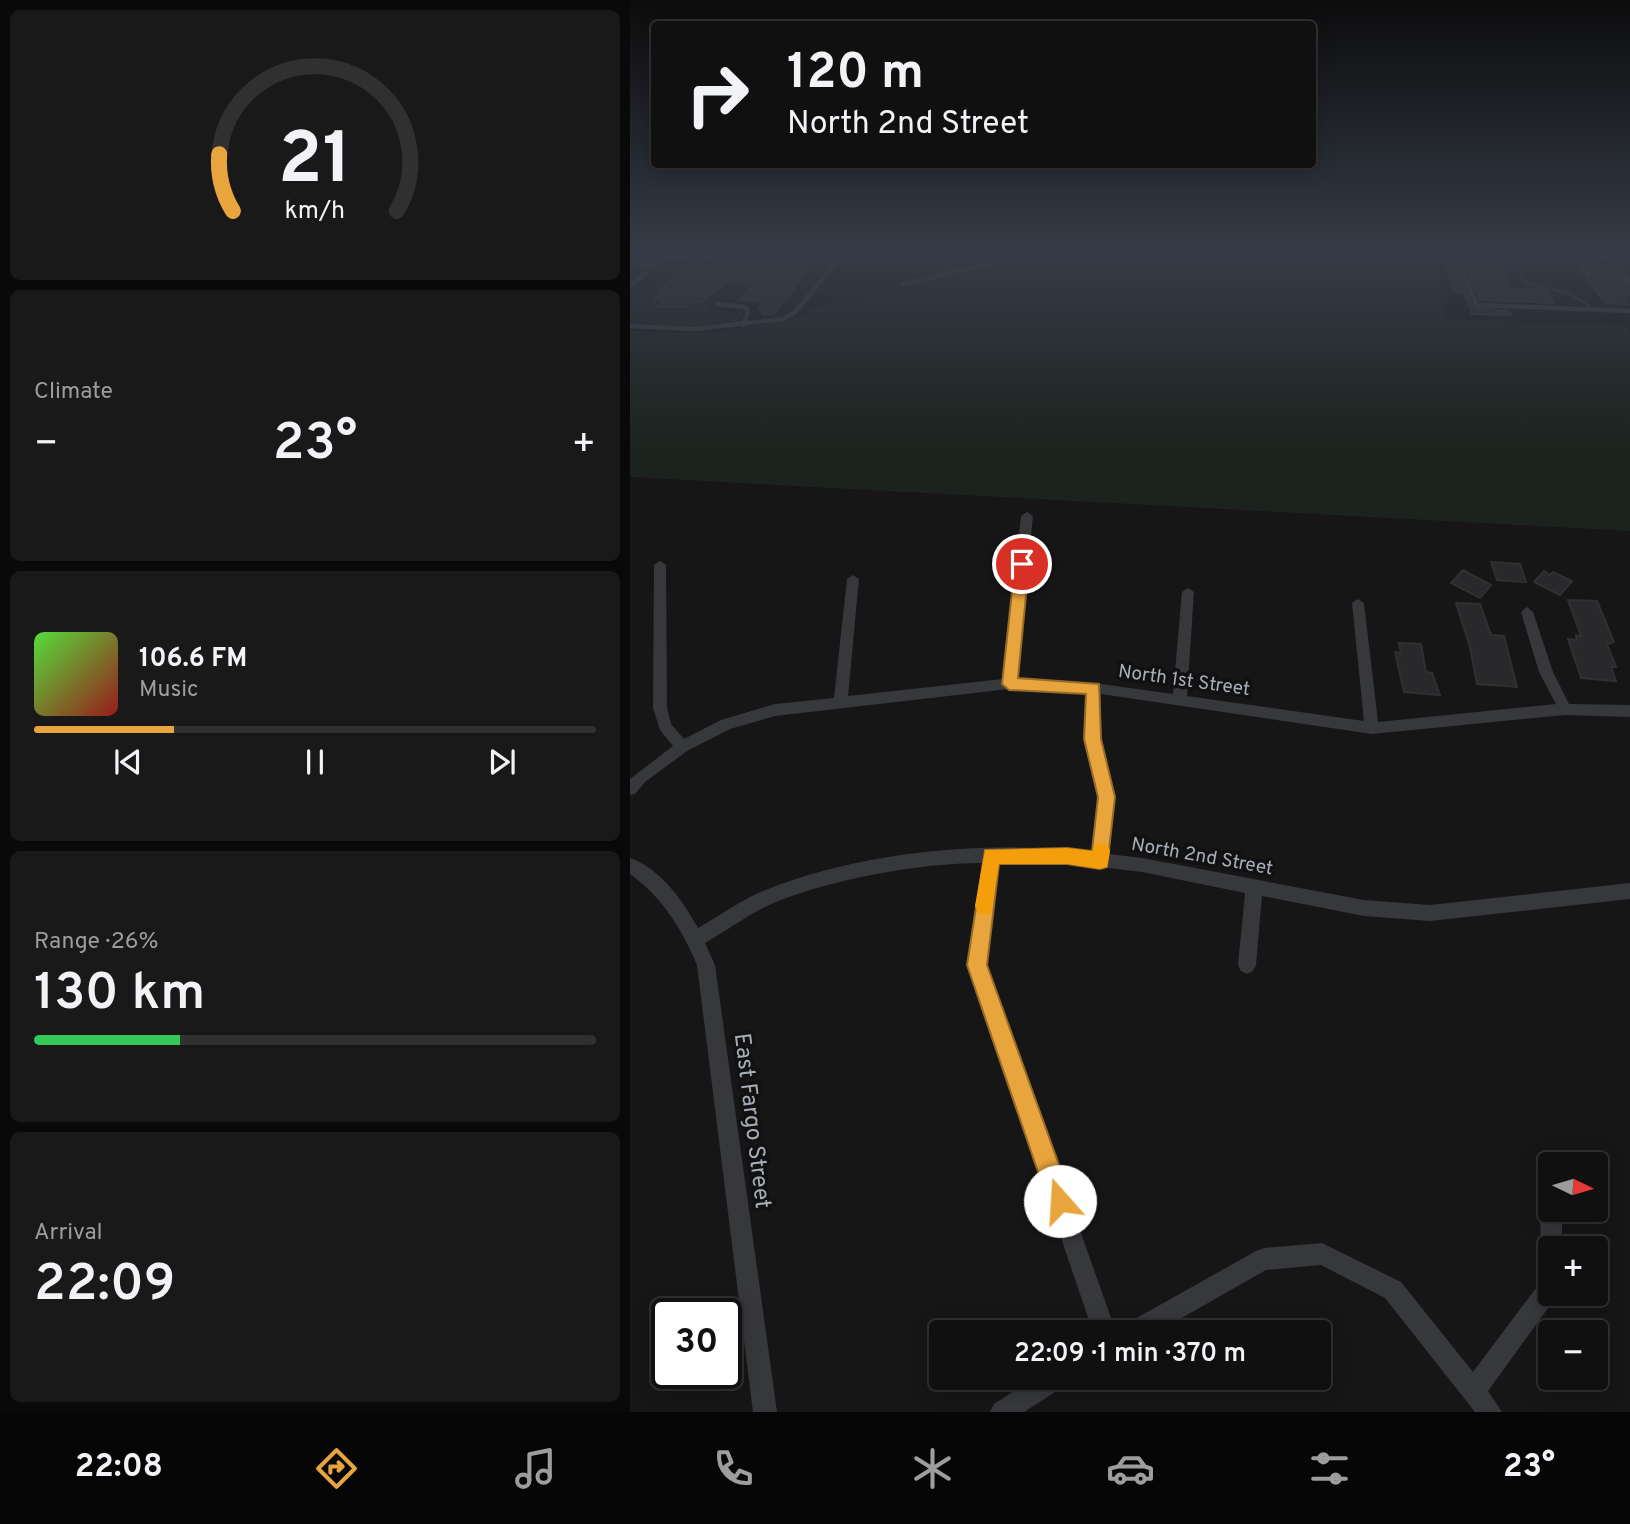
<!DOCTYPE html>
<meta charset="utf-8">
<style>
:root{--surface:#101011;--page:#19191a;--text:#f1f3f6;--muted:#9c9d9f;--line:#303031;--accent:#e9a53d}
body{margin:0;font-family:Overpass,sans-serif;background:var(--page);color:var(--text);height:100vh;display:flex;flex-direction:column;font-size:26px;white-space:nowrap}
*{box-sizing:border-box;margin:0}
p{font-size:23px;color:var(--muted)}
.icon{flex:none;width:38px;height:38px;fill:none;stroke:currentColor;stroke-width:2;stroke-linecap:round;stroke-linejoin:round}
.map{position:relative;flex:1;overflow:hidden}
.side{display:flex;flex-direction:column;gap:10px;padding:10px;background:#090909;width:630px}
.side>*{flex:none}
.banner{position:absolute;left:21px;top:21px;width:665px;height:147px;border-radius:7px;box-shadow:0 4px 18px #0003,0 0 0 2px var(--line);background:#101011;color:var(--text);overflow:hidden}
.needle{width:46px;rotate:95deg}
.controls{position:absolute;left:908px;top:1152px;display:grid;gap:14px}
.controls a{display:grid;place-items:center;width:70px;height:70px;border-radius:7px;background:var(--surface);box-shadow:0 4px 18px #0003,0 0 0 2px var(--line);font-size:35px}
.speed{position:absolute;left:21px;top:1298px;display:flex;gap:14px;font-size:35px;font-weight:700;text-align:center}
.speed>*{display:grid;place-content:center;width:91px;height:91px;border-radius:50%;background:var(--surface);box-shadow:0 4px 18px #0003,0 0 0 2px var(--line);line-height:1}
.speed .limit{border:4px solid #111;border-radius:10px;background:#fff;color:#111}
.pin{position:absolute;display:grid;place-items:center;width:60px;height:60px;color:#fff;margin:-30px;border:4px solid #fff;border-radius:50%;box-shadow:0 2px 7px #0007}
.me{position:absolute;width:77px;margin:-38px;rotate:341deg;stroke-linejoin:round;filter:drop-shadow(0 0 5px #0008)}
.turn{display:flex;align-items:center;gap:24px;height:147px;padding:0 21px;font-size:32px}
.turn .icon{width:91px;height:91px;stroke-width:2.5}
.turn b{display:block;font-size:49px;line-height:60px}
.big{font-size:52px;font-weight:600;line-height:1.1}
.side .card{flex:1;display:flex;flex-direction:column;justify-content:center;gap:10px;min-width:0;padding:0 24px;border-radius:10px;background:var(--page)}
.side .dial{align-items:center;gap:0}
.dial svg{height:182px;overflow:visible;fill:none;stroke:var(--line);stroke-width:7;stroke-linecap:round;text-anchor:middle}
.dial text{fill:var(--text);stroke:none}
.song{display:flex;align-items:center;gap:21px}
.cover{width:84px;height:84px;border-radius:10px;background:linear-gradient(135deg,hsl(110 70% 55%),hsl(0 70% 35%))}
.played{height:7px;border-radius:4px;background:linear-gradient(90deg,var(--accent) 25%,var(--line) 25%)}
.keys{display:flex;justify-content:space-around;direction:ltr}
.heat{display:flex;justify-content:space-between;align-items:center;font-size:38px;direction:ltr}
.charge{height:10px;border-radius:5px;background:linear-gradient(90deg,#34c759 26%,var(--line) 0)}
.trip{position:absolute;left:299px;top:1320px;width:402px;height:70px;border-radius:7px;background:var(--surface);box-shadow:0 4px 18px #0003,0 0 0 2px var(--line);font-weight:600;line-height:70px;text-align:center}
.dock{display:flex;height:112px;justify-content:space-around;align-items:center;background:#060607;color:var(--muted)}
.dock .icon{width:49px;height:49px}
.dock .current{color:var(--accent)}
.dock b{font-size:32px;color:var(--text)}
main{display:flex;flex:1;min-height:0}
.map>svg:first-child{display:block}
</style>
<main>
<section class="side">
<div class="card dial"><svg viewBox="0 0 100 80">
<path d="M14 69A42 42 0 1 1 86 69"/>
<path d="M14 69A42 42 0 0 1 8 44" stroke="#e9a53d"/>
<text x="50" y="56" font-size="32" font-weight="700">21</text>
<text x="50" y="72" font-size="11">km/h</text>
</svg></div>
<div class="card"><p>Climate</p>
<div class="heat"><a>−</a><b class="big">23°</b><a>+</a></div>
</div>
<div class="card">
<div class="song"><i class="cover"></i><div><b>106.6 FM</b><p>Music</p></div></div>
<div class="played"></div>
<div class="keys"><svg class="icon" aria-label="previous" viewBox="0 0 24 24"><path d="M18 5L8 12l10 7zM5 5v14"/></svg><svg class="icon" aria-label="pause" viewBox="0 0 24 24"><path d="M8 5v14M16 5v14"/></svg><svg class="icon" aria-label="next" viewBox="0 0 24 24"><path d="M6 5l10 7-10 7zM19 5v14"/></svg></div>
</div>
<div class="card"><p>Range · 26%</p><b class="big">130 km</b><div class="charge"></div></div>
<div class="card"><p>Arrival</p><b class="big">22:09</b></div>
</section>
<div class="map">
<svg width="1000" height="1412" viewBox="0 0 1000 1412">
<rect width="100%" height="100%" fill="#161617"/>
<g fill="#1c221d">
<path d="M283,254H395L301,278Z"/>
<path d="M404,254H802L815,319L997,326L1000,332V531L0,477V330C62,337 122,329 180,314L178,309L273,290L272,286Z"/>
<path d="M1,295L20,296L18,300L29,301L25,307C52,314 64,299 88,300L76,309L112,313L109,322L58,326L5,324L0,322Z"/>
</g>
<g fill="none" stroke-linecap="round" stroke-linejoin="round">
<path stroke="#2c353b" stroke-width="2.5" d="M870,257L884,264L896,283L938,293L960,306"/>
</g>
<g fill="#29292b" stroke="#303033" stroke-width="2">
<path d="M113,254H191L145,313L133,315L129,307L135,301L110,300L124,284L96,282L72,302H62L56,307H26L33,300L24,299L33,291H29L57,264L101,266Z"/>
<path d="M811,254H820L844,308L879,311L881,315L842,314L834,292H825Z"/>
<path d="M830,254L864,255L881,289L917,290L924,303L850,300Z"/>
<path d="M948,262L983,267L1000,287V294H995L999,305L974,302Z"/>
<path d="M861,562L890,564L896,582L867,580Z"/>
<path d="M833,570L861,585L850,598L821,583Z"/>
<path d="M914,571L920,575L923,572L942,581L930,595L904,582Z"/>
<path d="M938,600L967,601L984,642L977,644L986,667H981L986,681L951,678L938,639L947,640L946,635L951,636Z"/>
<path d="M826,603L850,604L861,635L874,636L887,687L847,684L840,647Z"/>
<path d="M769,643L791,644L796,672L802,673L810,695L774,692L765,652L771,653Z"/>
</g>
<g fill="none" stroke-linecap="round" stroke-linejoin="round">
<g stroke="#3d3f43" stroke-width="2" stroke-dasharray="2 3.5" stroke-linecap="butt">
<path d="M918,261L933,259"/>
<path d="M924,271L982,275"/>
<path d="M847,273L851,277"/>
<path d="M956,275L971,299"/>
<path d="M872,288L881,287L866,255L917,259"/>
</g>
<g stroke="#37383c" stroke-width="4.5">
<path d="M825,254L847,305L1000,311"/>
<path d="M18,255L7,265L25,263L21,268"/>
<path d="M17,256L59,258L72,254"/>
<path d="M65,258H85"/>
<path d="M1000,261H985L1000,282"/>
<path d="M273,284L401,254"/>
<path d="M0,286L17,272"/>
<path d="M87,304L116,307L118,312L113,325"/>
<path d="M0,326L64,329L153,319L165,312L213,254"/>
</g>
<g fill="#37383c" fill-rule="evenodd">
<path d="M938,254H975L989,261L985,263L972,258Z"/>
<path d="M397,512L403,516L386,679L464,683L543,694L552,592L558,588L564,592L557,696L734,721L722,603L728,599L734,603L748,722L926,704L909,672L891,612L897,607L903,612L923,672L939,704L1000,705V717L935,715L742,734L471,694L470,739L484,797L479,854L512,858L734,900L800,905L1000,883V899L800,921L734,916L632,896L626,965L623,971L617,974L611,971L608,965L615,893L512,872L437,863H368L356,965L486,1332H463L338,965L352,863C290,863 203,879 146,902C121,912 98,930 75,943L85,965L147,1412H123L67,965C52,929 32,897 0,874V858C31,869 53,901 68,928C91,915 114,898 138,889C235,851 360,840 463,852L468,797L456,739L457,693L379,689L145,716L100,729L57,751L15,782L5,794L0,795V779L43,746L30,730L23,708L24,565L30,561L36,565L37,708L41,724L54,739L91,720L145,704L204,698L217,579L223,575L229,579L218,696L373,679L391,516Z"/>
<path d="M920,1199V1209H932V1248H920V1293H929L858,1391L872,1412H845L755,1298L691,1265L636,1270L527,1332H493L496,1324L626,1251L634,1248L692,1243L771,1282L843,1372L909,1284V1257L911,1251L910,1209L914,1202Z"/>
<path d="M406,1377H440L436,1385L394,1412H360L364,1404Z"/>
</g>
</g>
<linearGradient id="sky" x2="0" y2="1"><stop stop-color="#0c0c0d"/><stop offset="0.56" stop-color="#363c47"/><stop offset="1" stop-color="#363c47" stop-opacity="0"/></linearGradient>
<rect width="1000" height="452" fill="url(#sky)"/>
<path fill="#e9a53d" stroke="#976b28" stroke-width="2" d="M392,559L399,564L388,678L469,684L471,739L485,797L477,867L470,869L437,864H369L357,965L442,1201L438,1209L430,1213L421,1209L418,1201L337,965L355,850L437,848L462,851L468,797L454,739L456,694L379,690L372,684L385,564Z"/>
<path fill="#f59e0b" d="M471,843L478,845L480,851L477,867L470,869L437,864H369L361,913L355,915L348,913L345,906L355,850L437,848L462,851L465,845Z"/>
<g text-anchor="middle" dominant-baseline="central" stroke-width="7" stroke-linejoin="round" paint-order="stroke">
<g font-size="19" fill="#a8aeb7" stroke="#111112">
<text transform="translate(554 681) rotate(8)">North 1st Street</text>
<text transform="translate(572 857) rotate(10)">North 2nd Street</text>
</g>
<g font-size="23" fill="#a8aeb7" stroke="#111112">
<text transform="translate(121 1121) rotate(83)">East Fargo Street</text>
</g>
</g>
</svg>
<div class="controls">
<a><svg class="needle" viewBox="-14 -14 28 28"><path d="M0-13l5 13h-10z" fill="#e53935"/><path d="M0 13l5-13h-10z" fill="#9c9d9f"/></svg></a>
<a>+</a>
<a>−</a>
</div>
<div class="speed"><div class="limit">30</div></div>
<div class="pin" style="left:392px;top:564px;background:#d93025"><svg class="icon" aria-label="arrive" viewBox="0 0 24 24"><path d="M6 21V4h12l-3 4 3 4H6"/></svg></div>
<svg class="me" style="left:430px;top:1201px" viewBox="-20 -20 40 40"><circle r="19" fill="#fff"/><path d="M0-13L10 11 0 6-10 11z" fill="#e9a53d"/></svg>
<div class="trip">22:09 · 1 min · 370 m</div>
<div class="banner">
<div class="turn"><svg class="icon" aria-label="right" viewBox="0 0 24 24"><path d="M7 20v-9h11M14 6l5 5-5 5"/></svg><div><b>120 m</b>North 2nd Street</div></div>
</div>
</div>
</main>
<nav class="dock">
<b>22:08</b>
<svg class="icon current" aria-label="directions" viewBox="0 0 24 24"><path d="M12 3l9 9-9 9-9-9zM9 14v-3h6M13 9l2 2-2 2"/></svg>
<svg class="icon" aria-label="music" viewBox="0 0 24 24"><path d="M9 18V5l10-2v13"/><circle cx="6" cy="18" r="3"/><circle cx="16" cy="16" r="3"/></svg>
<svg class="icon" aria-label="phone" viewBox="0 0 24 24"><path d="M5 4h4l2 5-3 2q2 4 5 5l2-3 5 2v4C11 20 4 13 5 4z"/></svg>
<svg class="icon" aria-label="climate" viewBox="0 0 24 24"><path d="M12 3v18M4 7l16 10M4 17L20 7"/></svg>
<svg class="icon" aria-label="car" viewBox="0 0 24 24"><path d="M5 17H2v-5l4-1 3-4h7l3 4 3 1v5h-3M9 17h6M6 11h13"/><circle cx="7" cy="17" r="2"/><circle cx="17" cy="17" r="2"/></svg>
<svg class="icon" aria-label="filters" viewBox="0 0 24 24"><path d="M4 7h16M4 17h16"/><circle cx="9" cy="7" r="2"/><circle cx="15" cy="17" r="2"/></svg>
<b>23°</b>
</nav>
